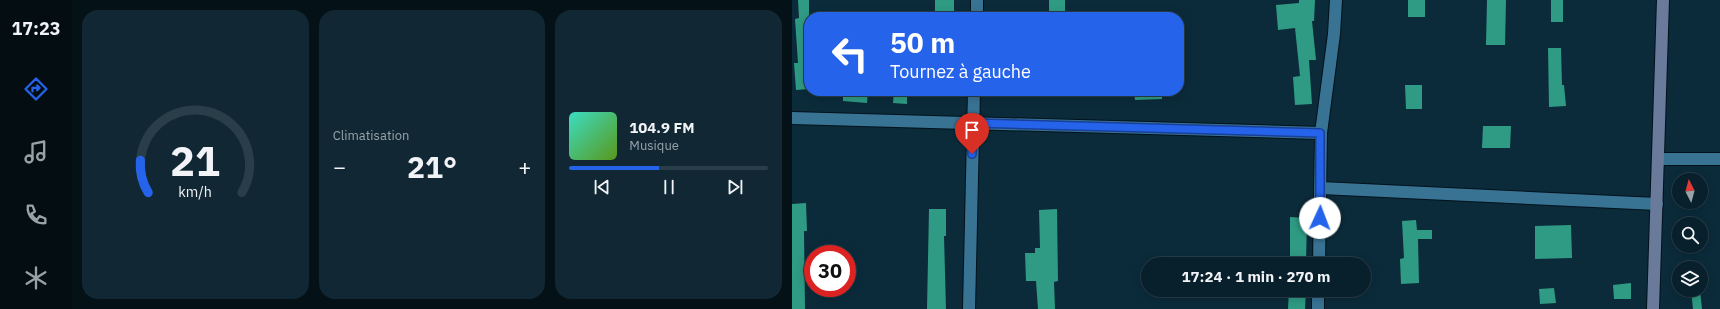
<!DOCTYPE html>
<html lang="fr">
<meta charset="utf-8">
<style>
:root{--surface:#08202c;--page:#112834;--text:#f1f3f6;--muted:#98a3a9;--line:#293e48;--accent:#2563eb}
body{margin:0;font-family:"IBM Plex Sans",sans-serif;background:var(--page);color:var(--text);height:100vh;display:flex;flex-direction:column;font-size:15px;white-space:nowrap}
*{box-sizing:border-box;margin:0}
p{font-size:13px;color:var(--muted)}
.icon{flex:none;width:22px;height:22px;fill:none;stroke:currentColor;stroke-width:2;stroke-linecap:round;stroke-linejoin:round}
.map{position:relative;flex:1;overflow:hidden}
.side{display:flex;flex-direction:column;gap:10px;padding:10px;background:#041218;width:720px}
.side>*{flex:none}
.banner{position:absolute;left:12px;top:12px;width:380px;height:84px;border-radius:16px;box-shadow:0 2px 10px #0003,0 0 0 1px var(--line);background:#2563eb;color:#fff;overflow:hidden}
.needle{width:26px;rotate:354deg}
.controls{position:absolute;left:880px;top:173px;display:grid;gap:8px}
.controls a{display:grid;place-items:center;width:36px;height:36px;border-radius:50%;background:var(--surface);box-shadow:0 2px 10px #0003,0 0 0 1px var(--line);font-size:20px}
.speed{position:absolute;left:12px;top:245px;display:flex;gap:8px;font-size:20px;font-weight:700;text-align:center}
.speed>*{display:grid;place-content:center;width:52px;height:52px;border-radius:50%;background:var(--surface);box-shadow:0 2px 10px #0003,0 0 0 1px var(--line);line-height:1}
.speed .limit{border:6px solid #d22;background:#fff;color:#111}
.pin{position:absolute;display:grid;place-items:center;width:34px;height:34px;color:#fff;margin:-41px -17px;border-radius:50% 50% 50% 0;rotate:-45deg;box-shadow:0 0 4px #0007}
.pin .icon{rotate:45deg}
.me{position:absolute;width:44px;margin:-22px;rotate:2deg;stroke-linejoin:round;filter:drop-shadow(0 0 3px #0008)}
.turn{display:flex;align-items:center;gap:14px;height:84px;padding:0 20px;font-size:18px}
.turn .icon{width:52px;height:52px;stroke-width:2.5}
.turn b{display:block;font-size:28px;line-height:34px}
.big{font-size:30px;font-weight:800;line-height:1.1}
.side .tile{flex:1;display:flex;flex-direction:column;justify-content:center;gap:6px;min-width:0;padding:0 14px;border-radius:16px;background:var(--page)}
.side .dial{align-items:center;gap:0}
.dial svg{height:104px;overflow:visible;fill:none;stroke:var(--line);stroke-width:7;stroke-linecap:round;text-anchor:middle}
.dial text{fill:var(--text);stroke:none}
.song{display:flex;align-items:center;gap:12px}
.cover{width:48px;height:48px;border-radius:6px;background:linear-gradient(135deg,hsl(170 70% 55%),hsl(90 70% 35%))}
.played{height:4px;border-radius:2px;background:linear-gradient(90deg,var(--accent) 45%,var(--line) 45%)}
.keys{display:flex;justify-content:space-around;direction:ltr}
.heat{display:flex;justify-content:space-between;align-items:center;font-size:22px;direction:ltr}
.side .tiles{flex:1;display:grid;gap:10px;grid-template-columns:repeat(3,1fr)}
.trip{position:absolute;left:349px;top:257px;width:230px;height:40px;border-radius:20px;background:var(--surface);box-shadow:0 2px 10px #0003,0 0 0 1px var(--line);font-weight:800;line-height:40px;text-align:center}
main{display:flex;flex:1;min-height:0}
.menu{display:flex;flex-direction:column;width:72px;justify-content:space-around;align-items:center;background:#030d12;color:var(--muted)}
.menu .icon{width:28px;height:28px}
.menu .active{color:var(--accent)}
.menu b{font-size:18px;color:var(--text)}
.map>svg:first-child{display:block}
</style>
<main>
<nav class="menu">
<b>17:23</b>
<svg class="icon active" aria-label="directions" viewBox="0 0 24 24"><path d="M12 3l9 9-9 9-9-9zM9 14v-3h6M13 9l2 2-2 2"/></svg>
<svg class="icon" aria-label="music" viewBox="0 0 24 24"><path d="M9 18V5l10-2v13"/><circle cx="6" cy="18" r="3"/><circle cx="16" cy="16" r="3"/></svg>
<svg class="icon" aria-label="phone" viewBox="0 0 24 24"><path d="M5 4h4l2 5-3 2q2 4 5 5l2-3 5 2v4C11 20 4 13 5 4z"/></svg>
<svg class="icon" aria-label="climate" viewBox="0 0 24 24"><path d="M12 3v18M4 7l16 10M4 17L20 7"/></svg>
</nav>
<section class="side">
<div class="tiles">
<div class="tile dial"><svg viewBox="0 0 100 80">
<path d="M14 69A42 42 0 1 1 86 69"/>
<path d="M14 69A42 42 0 0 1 8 44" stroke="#2563eb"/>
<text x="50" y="56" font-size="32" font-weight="700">21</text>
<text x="50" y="72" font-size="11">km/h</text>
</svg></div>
<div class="tile"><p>Climatisation</p>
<div class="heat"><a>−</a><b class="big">21°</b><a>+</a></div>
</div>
<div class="tile">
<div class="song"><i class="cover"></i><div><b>104.9 FM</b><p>Musique</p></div></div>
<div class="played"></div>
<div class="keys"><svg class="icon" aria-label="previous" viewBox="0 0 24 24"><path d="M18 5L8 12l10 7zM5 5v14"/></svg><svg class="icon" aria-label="pause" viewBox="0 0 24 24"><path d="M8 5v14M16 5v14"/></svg><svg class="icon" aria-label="next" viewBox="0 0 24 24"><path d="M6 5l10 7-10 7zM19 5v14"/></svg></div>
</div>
</div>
</section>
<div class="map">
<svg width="928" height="309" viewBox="0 0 928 309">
<rect width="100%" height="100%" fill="#0b2b3b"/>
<g fill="#2f9b84">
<path d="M6,0H17V89L4,90L2,63H6L3,19L7,18Z"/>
<rect x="143" y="0" width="19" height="12"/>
<rect x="257" y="0" width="16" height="13"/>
<path d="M507,0H523L522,21H520L524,60H517L520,104L503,105L501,77L508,76L503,28L486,30L484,5L507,3Z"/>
<rect x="616" y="0" width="17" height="17"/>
<path d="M695,0H714L713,45H694Z"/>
<rect x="759" y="0" width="12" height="22"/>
<path d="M756,48H769L770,85H772L774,106L757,107Z"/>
<path d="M613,85H630V109H614Z"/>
<path d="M51,91H76L75,103L51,101Z"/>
<path d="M102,91H115V104L101,103Z"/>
<path d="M342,91H370V99L343,100Z"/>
<path d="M691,126H719L718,148H690Z"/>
<path d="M14,203L15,231H12L13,309H0V204Z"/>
<path d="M137,209H154V236H152L154,309H135Z"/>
<path d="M265,209L266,281L262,282L263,309H246L244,281H234L233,253H243V248H248L247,210Z"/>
<path d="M498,217L515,218L514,264H498Z"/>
<path d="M624,220L625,230H640V239H626L627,283L609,284L608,259L612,258L610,221Z"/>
<path d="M779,225L780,258L743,259V226Z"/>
<path d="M839,283V299H822L821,285Z"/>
<path d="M762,288L764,303L748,304L747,289Z"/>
<path d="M497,290H514L513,309H496Z"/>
<path d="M899,290H908L910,309H901Z"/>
</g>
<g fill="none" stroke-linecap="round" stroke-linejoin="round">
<g stroke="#02121c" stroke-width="14">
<g id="street">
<path d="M185,17V0"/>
<path d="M0,118L529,133"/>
<path d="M866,159H928"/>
<path d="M529,188L865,204"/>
<path d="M527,264L529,133L542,34L544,0"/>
<path d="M177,309L182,91"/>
<path d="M526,309V290"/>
</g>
</g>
<g stroke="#02121c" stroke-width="14">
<path id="secondary" d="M861,309L871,0"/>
</g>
<use href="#street" stroke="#397394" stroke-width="12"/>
<use href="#secondary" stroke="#6a7a9a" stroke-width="12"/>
</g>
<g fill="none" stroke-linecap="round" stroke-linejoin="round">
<g stroke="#184099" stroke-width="10">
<path id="route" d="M180,154L181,123L528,133V218"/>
</g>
<use href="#route" stroke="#2563eb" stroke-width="7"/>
</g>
</svg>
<div class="controls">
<a><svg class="needle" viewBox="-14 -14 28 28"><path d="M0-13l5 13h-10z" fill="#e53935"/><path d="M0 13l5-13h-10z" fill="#98a3a9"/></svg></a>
<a><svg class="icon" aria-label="search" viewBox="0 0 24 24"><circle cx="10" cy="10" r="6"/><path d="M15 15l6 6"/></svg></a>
<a><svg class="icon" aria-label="layers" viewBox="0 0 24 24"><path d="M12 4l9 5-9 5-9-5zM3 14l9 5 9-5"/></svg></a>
</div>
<div class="speed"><div class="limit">30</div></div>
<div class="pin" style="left:180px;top:154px;background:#d93025"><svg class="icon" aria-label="arrive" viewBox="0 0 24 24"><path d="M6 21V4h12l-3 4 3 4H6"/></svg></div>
<svg class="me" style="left:528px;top:218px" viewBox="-20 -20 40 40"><circle r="19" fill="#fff"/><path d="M0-13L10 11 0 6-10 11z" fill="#2563eb"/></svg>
<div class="trip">17:24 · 1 min · 270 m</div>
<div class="banner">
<div class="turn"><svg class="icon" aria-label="left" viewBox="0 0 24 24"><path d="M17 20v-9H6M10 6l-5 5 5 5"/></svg><div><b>50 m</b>Tournez à gauche</div></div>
</div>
</div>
</main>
